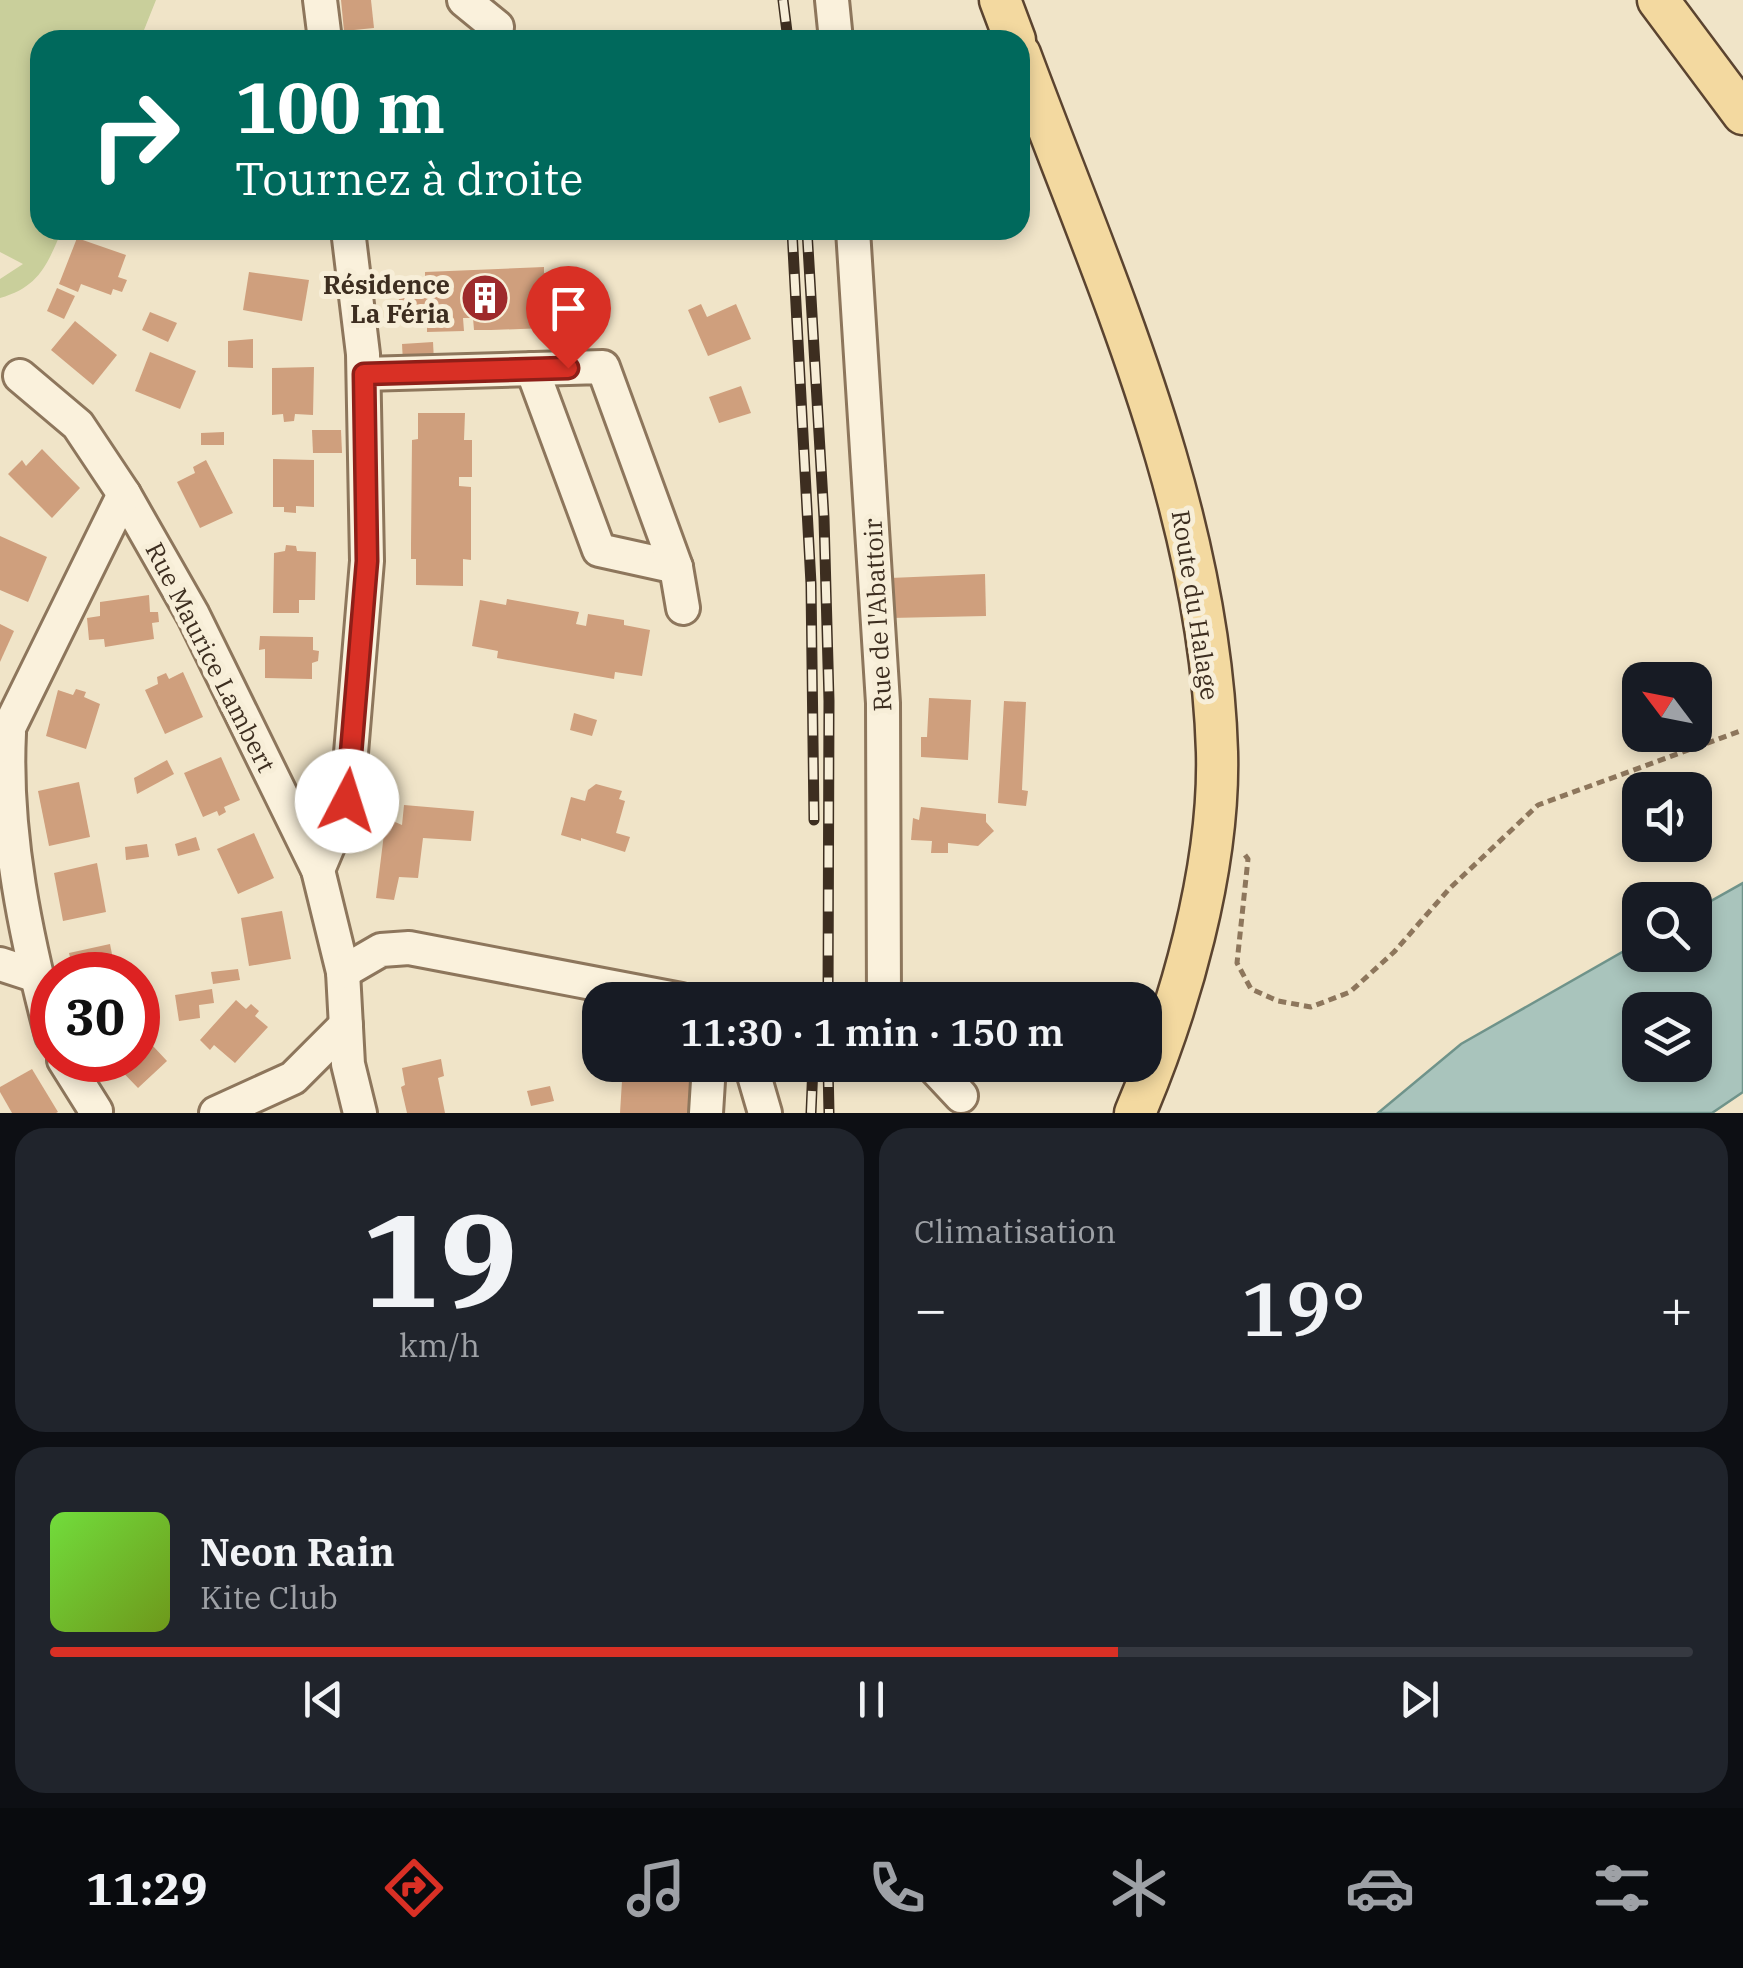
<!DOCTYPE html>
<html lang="fr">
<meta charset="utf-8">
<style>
:root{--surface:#171b24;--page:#20242c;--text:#f1f3f6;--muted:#9ea1a6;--line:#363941;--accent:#d93025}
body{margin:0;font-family:"IBM Plex Serif",serif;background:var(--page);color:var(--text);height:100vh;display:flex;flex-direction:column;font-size:38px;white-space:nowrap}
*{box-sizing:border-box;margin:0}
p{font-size:32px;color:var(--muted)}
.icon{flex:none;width:55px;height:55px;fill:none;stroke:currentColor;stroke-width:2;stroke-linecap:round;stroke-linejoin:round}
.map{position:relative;height:1113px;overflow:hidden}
.drawer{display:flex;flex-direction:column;gap:15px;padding:15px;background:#0d0f14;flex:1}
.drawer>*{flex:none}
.guide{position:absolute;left:30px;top:30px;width:1000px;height:210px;border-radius:30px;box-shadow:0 5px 15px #0003;background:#00695c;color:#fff;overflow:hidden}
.needle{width:65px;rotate:302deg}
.controls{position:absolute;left:1622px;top:662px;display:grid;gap:20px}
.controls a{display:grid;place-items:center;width:90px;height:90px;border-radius:20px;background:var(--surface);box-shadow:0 5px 15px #0003;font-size:50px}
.speed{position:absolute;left:30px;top:952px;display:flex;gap:20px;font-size:50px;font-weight:700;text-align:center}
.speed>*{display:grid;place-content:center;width:130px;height:130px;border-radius:50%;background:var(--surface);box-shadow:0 5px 15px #0003;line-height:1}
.speed .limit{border:15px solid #d22;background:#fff;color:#111}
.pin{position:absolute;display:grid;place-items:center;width:85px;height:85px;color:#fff;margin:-102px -42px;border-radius:50% 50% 50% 0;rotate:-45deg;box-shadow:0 0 10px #0007}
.pin .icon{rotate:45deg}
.me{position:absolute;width:110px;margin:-55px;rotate:5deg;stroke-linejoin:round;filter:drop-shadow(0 0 8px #0008)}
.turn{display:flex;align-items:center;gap:35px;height:210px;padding:0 40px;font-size:45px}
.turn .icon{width:130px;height:130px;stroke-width:2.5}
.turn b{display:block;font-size:70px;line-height:85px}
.big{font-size:75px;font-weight:600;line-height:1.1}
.drawer .card{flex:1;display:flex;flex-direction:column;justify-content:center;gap:15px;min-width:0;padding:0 35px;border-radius:30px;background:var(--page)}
.drawer .dial{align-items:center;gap:0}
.dial b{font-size:130px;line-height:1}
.song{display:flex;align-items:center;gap:30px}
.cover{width:120px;height:120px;border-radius:15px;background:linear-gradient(135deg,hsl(100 70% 55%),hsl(80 70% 35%))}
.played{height:10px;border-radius:5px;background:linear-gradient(90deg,var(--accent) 65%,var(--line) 65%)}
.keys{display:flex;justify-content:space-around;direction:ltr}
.heat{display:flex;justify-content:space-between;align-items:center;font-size:55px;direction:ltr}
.drawer .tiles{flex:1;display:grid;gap:15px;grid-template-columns:1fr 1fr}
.card:last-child{grid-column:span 2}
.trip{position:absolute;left:582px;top:982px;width:580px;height:100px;border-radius:30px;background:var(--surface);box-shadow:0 5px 15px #0003;font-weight:600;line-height:100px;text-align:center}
.dock{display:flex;height:160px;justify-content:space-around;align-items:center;background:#090b0e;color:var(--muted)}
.dock .icon{width:70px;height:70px}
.dock .active{color:var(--accent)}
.dock b{font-size:45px;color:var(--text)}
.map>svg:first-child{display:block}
</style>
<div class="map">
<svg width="1743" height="1113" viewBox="0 0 1743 1113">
<rect width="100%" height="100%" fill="#f0e4c8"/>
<path fill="#c9cf9b" d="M0,0H156L140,40H40V230H62C47,265 39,287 0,298V279L23,264L0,252Z"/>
<path fill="#a9c4bc" stroke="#6f938a" stroke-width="2.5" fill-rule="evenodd" d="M1743,883V1092L1712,1113H1378L1461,1044L1640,942V955H1695V910ZM1640,1010H1695V1065H1640Z"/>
<g fill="#cf9f7d">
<path d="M341,0H371L374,28L344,31Z"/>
<path d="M726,33L727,40H671V35Z"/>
<path d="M77,238L126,255L118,277L127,280L122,292L113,289L111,295L81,284L78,292L59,284Z"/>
<path d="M544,267V273L571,272L572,319H546V328L491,330H474L473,318H463L464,331L427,332V324L400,325L398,279L425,278V272Z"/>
<path d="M249,272L309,280L302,321L243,310Z"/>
<path d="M57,288L75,296L64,319L47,311Z"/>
<path d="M701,304L707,317L736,304L751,339L708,356L688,310Z"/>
<path d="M150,312L177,323L168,342L142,330Z"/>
<path d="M75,321L117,355L93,385L51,350Z"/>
<path d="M253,339V368L228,367V341Z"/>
<path d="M433,342L434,361L403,363L402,344Z"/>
<path d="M150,352L196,371L180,409L135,391Z"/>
<path d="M314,367L313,415L295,414L294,421L284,422L283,414L272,415V368Z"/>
<path d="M741,386L751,413L719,423L709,397Z"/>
<path d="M418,413H465L464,440H472V477H459V486L471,487V560L463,559V586L416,585V559H411V545L412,440L418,439Z"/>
<path d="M312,430H341L342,453H313Z"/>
<path d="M224,432V445H201V433Z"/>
<path d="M42,449L80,488L52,518L8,474L22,460L26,466Z"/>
<path d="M273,459L314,460V507L296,506V513L284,512V507H273Z"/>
<path d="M206,460L233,513L200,528L177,482L195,473L193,467Z"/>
<path d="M0,536L47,557L28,602L0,590Z"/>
<path d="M286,545L296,546L297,551L316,552L315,600H299V613H273L274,553L285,551Z"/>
<path d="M985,574L986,616L890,618V578Z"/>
<path d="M149,595L150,612H158L159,622L152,623L154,639L105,647L104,639L89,640L87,618L100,616V602Z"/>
<path d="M507,599L579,612L576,624L586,626L588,614L624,620V625L650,630L642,676L615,672L614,679L546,667L497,658L498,651L472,646L480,600L506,605Z"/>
<path d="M0,624L14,631L0,662Z"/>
<path d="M260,636L313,637V650L319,651L318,661L312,663V679L265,678V649L259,650Z"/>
<path d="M183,672L203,717L165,734L145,690L158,684L157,677L166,673L169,679Z"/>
<path d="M76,689L86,692L84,697L100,704L86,749L46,736L58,690L73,695Z"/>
<path d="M929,698L971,700L968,760L921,757V737H927Z"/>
<path d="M1004,701L1026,702L1022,790L1028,791L1026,806L998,803Z"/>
<path d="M574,713L597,720L592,736L570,730Z"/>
<path d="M221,757L240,800L224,807L226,812L219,816L217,811L203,817L184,773Z"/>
<path d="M167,760L174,774L137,794L134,778Z"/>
<path d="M79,782L90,837L49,846L38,791Z"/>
<path d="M596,784L622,791L619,799L625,801L616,833L630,837L625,852L581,838V841L561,835L571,797L585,801L588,790Z"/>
<path d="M404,805L474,811L471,841L423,838L418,878L399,877L394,900L376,898L386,818L402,825Z"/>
<path d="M921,807L986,814V822L994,831L978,846L948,843V853H931L932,841L911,840L913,818L919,820Z"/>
<path d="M254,833L274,878L238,894L217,849Z"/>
<path d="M196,837L200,850L178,856L175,844Z"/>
<path d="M147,844L149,857L126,860L125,847Z"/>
<path d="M97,863L106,912L63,921L54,873Z"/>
<path d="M282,911L291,959L249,966L241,918Z"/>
<path d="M110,944L116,975H74L69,953Z"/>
<path d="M238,969L240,980L213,984L211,972Z"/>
<path d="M212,989L214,1003L199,1005L200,1018L179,1021L175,995Z"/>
<path d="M236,1000L246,1009L251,1004L259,1011L255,1016L268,1027L235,1063L214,1045L210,1050L200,1040Z"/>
<path d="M138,1030L167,1061L138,1088L111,1060H138Z"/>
<path d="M441,1059L444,1076L438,1078L445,1113H407L401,1087L405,1085L402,1068Z"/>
<path d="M623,1065H700L697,1106H689L688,1113H620Z"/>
<path d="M32,1069L58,1112L56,1113H12L0,1092V1087Z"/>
<path d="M550,1086L554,1101L531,1106L527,1091Z"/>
</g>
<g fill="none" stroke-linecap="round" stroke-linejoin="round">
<g stroke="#8d765c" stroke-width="38">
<g id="minor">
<path d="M320,0L325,40"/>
<path d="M464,0L497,27"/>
<path d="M832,0L836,40"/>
<path d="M853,230L883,703L884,1000"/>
<path d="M532,369L599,550L676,567"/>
<path d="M364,374L603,367L676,567L683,608"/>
<path d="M20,376L78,425L124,494L193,615L318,870L343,972L348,1064L360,1113"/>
<path d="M9,733C4,834 26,938 52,1036"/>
<path d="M0,746L124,494"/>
<path d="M318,870L347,801L367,561L363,354L348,230"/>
<path d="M0,964L37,976"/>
<path d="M343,972L381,950L409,948L681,1000"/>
<path d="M64,1060L96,1111"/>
<path d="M751,1065L765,1113"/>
<path d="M932,1065L961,1096"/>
<path d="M216,1113L293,1078L346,1025"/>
<path d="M706,1113L709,1065"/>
</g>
</g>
<g stroke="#5b4430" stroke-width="45">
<g id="major">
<path d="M1000,0L1015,40"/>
<path d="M1658,0L1743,114"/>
<path d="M1020,54C1104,280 1210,508 1217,752C1220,869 1180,1007 1135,1113"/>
</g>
</g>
<path stroke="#8d765c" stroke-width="5" stroke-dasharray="8 5" stroke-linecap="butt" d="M1245,855L1248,859L1237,963L1251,989L1278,1001L1311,1007L1350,992L1394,952L1450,888L1538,805L1743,730"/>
<use href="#minor" stroke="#faf1dc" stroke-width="32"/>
<use href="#major" stroke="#f3d9a0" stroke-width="40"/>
<g stroke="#3d2e20" stroke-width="11">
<g id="rail">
<path d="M783,0L788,40"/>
<path d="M792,230L811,584L814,820"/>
<path d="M807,230L824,518L829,701L828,1000"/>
<path d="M828,1065L829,1113"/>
<path d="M811,1113L813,1065"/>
</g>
</g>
<use href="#rail" stroke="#f7eed8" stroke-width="8" stroke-dasharray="22" stroke-linecap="butt"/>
</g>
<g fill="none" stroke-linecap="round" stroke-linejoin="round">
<g stroke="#8d1f18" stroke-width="25">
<path id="route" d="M347,801L367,561L364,374L568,368"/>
</g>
<use href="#route" stroke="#d93025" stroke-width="18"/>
</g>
<defs>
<g id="building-disc" transform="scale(2.5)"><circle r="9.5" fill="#9e2a2b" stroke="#f7eed8"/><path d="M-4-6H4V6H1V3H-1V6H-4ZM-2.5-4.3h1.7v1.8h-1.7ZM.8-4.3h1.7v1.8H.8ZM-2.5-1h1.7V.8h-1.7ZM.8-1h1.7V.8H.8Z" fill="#fff"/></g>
</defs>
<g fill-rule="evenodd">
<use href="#building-disc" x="485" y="298"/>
</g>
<g text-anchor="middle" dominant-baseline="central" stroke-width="10" stroke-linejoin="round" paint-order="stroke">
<g font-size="25" font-weight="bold" fill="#3d2e20" stroke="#f7eed8" text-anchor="end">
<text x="450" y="284">Résidence<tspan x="450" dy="29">La Féria</tspan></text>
</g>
<g font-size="25" fill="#3d2e20" stroke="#f7eed8">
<text transform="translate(1196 605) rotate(81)">Route du Halage</text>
<text transform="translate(877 615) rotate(-93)">Rue de l'Abattoir</text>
<text transform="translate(211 657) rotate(63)">Rue Maurice Lambert</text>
</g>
</g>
</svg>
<div class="controls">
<a><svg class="needle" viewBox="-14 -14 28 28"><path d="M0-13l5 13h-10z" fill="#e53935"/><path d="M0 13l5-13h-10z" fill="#9ea1a6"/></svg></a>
<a><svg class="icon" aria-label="sound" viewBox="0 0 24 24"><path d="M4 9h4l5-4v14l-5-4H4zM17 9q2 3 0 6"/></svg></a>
<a><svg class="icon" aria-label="search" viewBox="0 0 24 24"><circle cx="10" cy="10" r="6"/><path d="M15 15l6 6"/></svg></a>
<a><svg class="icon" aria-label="layers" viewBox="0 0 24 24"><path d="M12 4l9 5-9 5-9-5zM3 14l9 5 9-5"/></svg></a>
</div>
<div class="speed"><div class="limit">30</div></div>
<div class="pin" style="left:568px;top:368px;background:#d93025"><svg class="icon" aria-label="arrive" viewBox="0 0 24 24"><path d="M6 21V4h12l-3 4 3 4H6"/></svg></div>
<svg class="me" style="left:347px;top:801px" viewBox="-20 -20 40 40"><circle r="19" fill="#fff"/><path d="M0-13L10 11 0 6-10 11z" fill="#d93025"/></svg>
<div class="trip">11:30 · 1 min · 150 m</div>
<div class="guide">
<div class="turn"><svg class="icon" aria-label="right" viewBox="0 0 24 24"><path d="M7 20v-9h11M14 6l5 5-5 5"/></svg><div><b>100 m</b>Tournez à droite</div></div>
</div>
</div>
<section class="drawer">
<div class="tiles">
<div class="card dial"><b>19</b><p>km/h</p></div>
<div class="card"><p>Climatisation</p>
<div class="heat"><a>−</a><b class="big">19°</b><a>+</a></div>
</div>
<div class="card">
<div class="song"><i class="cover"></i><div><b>Neon Rain</b><p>Kite Club</p></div></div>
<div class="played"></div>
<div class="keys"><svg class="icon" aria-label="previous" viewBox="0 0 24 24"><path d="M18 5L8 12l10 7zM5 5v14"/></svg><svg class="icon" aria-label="pause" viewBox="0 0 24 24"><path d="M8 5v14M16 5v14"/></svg><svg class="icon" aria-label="next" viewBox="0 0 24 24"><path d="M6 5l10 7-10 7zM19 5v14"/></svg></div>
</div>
</div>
</section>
<nav class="dock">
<b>11:29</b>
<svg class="icon active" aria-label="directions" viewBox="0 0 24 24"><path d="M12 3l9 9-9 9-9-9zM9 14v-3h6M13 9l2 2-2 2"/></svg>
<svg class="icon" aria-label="music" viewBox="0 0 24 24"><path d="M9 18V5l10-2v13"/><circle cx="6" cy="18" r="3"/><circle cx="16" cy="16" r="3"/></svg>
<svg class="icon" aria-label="phone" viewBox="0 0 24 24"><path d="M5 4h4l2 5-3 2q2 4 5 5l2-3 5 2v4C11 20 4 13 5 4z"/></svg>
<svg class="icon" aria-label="climate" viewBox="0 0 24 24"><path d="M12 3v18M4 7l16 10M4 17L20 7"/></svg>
<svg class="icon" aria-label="car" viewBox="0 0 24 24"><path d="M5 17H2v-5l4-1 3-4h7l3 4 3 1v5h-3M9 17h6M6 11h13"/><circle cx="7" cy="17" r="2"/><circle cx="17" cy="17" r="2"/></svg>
<svg class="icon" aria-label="filters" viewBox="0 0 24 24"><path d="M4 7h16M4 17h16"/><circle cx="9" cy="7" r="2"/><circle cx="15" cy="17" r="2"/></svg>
</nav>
